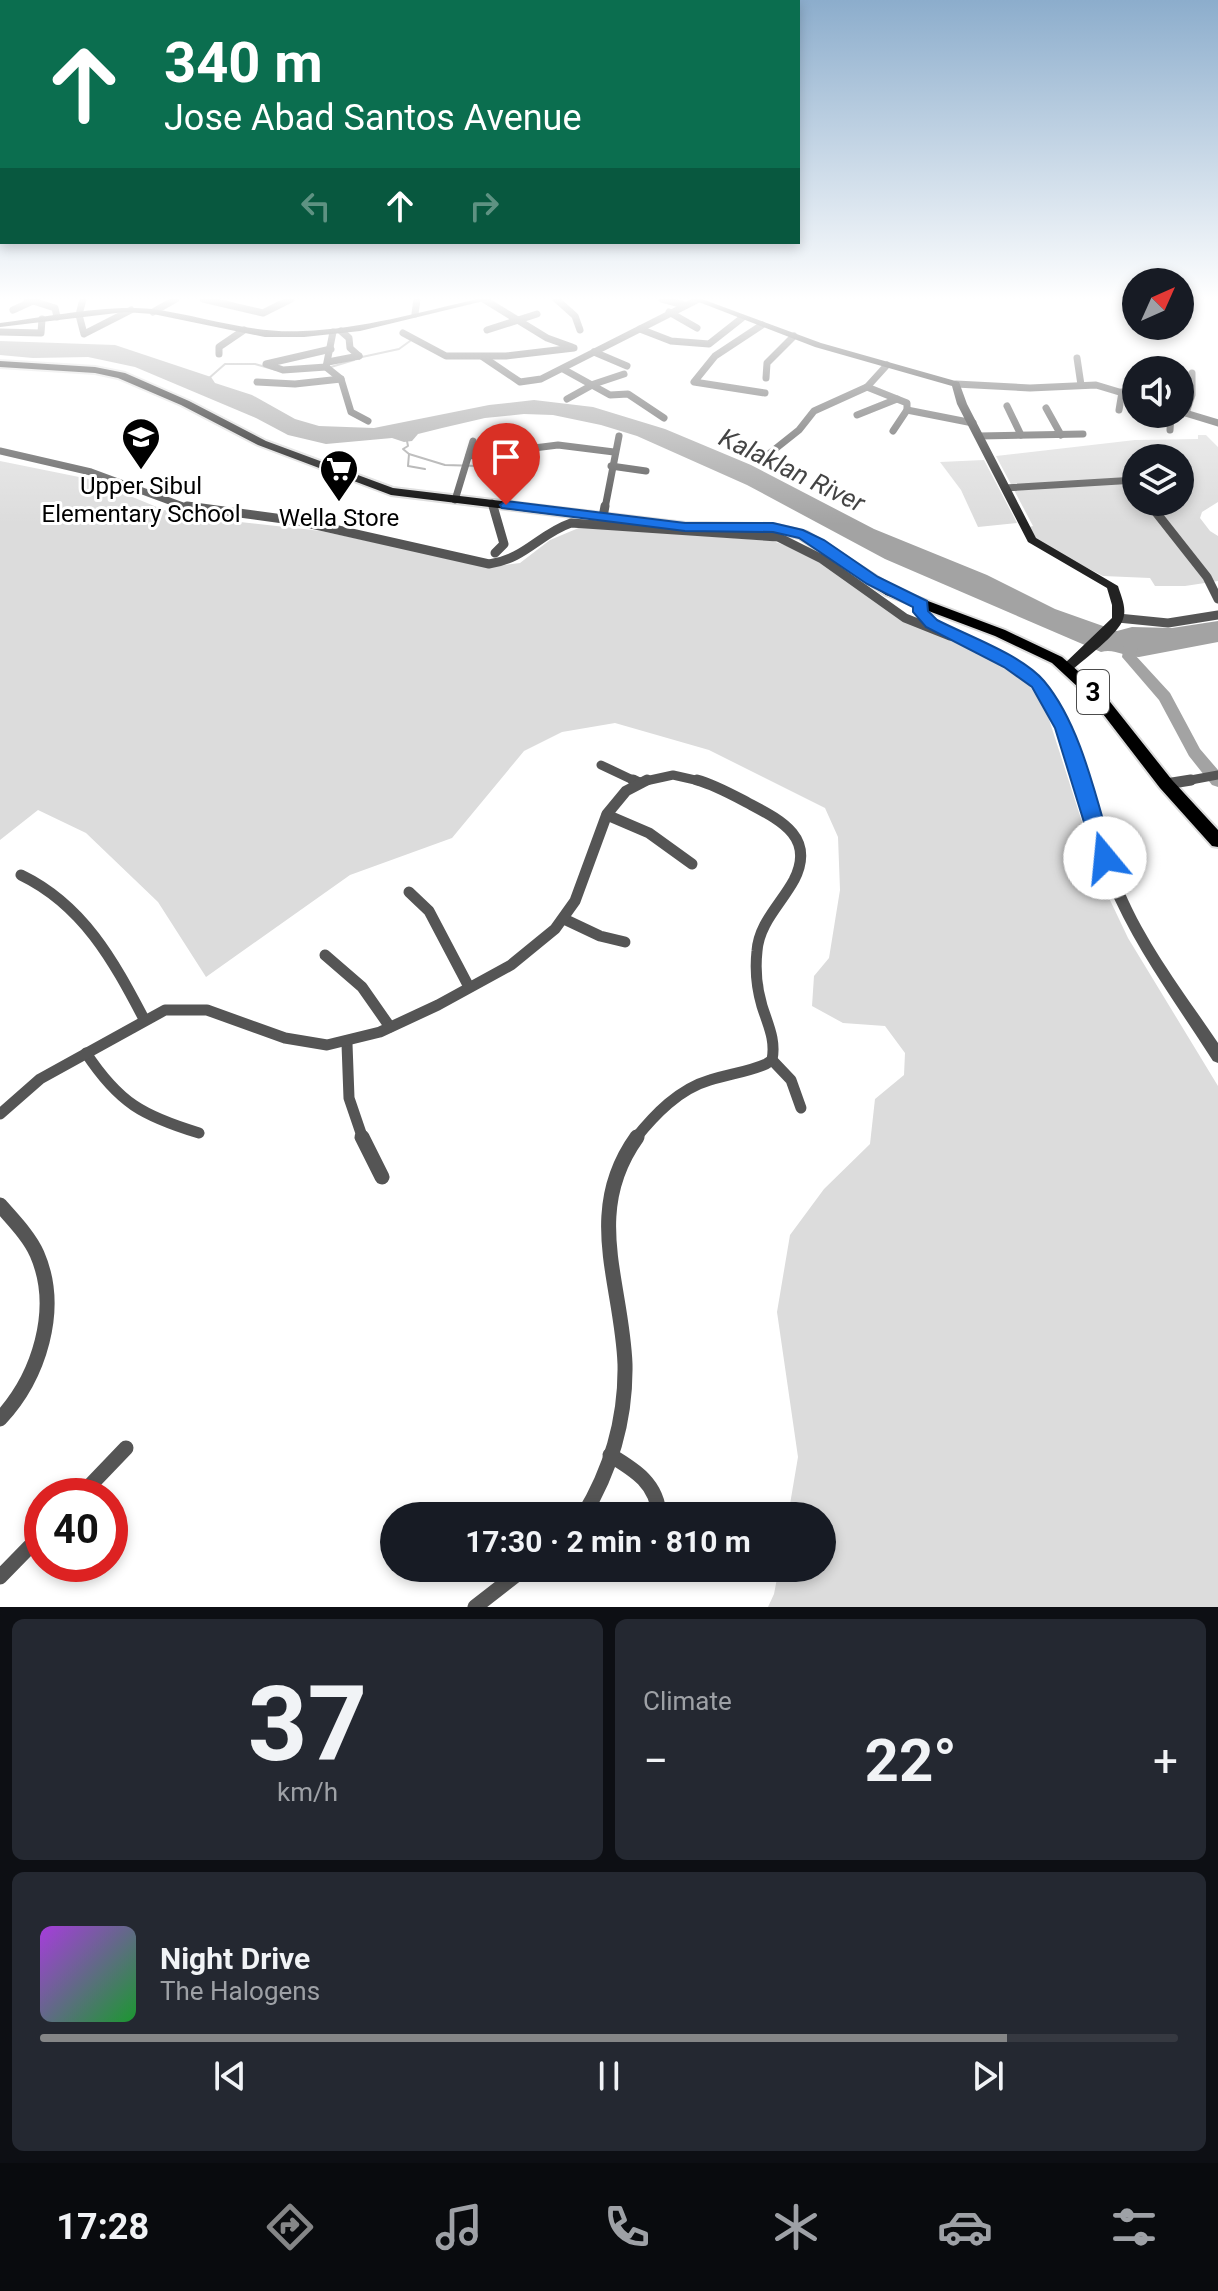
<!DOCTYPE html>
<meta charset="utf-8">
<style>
:root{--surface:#171b24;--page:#242831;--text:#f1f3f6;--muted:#9ea1a6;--line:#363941;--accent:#858687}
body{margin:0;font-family:Roboto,sans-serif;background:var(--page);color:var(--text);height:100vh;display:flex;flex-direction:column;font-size:30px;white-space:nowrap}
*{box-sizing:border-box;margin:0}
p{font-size:26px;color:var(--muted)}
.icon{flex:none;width:44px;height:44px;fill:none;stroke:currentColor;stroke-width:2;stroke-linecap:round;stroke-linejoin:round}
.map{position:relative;height:1607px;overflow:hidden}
.panel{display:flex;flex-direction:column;gap:12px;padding:12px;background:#0d0f14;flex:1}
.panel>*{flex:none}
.guide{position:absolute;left:0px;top:0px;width:800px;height:244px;box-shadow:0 4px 12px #0003;background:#0b6e4f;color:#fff;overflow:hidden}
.needle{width:52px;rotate:45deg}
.controls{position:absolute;left:1122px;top:268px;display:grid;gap:16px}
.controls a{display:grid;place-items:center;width:72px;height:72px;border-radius:50%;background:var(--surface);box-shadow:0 4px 12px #0003;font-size:40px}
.speed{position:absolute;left:24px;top:1478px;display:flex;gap:16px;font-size:40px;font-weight:700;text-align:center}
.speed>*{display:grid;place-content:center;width:104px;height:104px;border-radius:50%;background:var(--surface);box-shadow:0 4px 12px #0003;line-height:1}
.speed .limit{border:12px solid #d22;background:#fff;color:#111}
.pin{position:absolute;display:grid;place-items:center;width:68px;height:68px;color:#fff;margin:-82px -34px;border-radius:50% 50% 50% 0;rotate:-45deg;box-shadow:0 0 8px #0007}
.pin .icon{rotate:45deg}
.me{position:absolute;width:88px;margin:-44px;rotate:343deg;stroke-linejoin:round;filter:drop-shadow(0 0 6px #0008)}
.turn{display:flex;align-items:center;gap:28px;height:168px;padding:0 32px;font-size:36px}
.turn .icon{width:104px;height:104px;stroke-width:2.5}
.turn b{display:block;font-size:56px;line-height:68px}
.lanes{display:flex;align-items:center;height:76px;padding:0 32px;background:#0003;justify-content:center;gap:40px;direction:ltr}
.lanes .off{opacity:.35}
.big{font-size:60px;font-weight:700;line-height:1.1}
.panel .widget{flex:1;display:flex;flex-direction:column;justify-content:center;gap:12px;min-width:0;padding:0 28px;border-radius:12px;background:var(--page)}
.panel .dial{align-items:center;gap:0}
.dial b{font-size:104px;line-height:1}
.song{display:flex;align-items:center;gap:24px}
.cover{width:96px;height:96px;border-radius:12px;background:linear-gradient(135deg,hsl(280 70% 55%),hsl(130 70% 35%))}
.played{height:8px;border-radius:4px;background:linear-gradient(90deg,var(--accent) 85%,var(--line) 85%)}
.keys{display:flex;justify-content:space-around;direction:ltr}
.heat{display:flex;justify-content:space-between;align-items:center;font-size:44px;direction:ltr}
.panel .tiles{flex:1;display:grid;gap:12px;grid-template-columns:1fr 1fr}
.widget:last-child{grid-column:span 2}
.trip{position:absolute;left:380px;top:1502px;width:456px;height:80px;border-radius:40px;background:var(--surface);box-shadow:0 4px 12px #0003;font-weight:700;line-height:80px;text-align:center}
.tab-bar{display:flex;height:128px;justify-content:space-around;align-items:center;background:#090b0e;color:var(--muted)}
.tab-bar .icon{width:56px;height:56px}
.tab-bar .selected{color:var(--accent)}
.tab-bar b{font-size:36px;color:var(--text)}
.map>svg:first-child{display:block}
</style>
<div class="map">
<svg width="1218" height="1607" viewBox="0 0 1218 1607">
<rect width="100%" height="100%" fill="#fff"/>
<g fill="#dcdcdc" fill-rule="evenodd">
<path d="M1198,435H1206L1218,447V502L1202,512L1200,518L1210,531L1218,536V581L1185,586H1155L1150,578L1103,576L1036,542L1029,527L1033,526L996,456L1135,440L1198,439ZM1136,458H1180V502H1136Z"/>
<path d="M984,460L1017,523L978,527L961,490L940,462Z"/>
<path d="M0,461L89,479L164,510L213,519L321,531L490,567L520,563L550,540L581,527L773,541L809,554L887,608L1008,665L1029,685L1047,713L1101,881L1128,938L1218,1086V1607H768L774,1594L779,1568H822V1516H788L798,1457L777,1312L790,1235L824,1189L870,1144L875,1099L904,1075L905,1053L885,1026L843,1023L812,1006L814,976L829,958L840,890L838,837L825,808L709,750L615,723L562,732L524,751L452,838L350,875L206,977L158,902L86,833L38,810L0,840Z"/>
</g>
<path fill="#a3a3a3" d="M0,341L115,345L211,377L215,383L252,395L295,419L319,426L374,428L489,405L534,400L593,407L665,429L751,465L874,529L987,575L1055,609L1117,631L1132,627L1172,628L1218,621V642L1139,657C1125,657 1114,648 1101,652L885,559L747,485L637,436L601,425L553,415L524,414L485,418L442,428L418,434L412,441L404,442L392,438L326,444L288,435L256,418L135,367L88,357L33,358L0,355Z"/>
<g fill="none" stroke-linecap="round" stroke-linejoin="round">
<g stroke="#a3a3a3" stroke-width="2">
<path d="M362,357L399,349L410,341"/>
<path d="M331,367L354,360"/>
<path d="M208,379L225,364H255L276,370"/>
<path d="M407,441L408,446L403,449L409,454L408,466L425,469"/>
<path d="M409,454L445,465L479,466"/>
</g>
<path fill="#a3a3a3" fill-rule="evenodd" d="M1131,640L1138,645L1136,656L1170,693L1200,749L1218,770V787L1212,785L1189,756L1159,700L1122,657L1124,645Z"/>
<g stroke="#dbdbdb" stroke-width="4">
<path id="trunk" d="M0,361L95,367L125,373L189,401L266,441L393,488L685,523L773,524L807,532L896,589L1005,630L1062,657L1103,693L1172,780L1218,830V847L1212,846L1160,788L1093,701L1052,663L995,636L886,595L799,538L773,532L685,531L391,495L258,445L181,405L118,378L95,373L0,367Z"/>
</g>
<g stroke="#555" stroke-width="7">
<path d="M27,299L55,308L57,317"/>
<path d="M83,299L79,315L84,334L131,310"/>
<path d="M203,299L263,313L291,299"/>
<path d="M556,299L575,316L580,330"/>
<path d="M662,299L684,305"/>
<path d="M485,300L547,338L572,347"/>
<path d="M13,310L37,299"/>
<path d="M153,312L176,299"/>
<path d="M669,312L697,328"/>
<path d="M415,314L417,299"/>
<path d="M762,325L715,356L694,382L765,393"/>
<path d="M640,329L671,341L709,344L742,318"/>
<path d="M487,330L537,314"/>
<path d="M341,331L349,338L350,348L359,356"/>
<path d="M0,332L41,333L42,319"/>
<path d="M333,332L326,367L341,379L351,412L368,421"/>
<path d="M403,333L446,356H506L574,348"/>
<path d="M594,352L627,366"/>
<path d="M219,354V347L244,330"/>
<path d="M483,357L520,382L541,379L697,300"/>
<path d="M1077,358L1081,385"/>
<path d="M328,362L359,356"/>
<path d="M326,367L283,370L266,364L331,349"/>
<path d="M563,369L610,395L628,394L664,418"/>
<path d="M766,378L767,363L794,336"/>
<path d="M257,382L295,384L341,379"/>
<path d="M956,384L1030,388L1096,385L1136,397"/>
<path d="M867,387L907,403V410L893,431"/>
<path d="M567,399L594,384L624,374"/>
<path d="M1007,406L1021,435"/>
<path d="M1046,408L1061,435"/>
<path d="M907,410L973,423"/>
<path d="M1119,410L1122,392"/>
<path d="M1182,412L1218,423"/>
<path d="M1186,413L1192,395V373"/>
<path d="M857,415L897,399"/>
<path d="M1170,430L1171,414"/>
<path d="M979,436L1083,434"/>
<path d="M0,451L91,472L183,506L202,508"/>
<path d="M469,456L558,445L614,452"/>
<path d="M760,461L799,430L814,411L867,387L887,365"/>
<path d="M611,466L646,471"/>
<path d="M1005,488L1136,480"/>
<path d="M455,500L473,441"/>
<path d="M1147,502L1152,508"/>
<path d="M492,503L494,508"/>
<path d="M605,508L619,436"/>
</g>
<g stroke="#555" stroke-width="9">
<path d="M187,506L298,521L489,564C525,559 539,534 571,523L778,537L822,559L905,618L950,636"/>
<path d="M493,506L504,544L495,553"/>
<path d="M1151,506L1207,577L1218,599"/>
<path d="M603,517L605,506"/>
<path d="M1118,618L1168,623L1218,615"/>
<path d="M601,765L637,782"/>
<path d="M641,782L673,775L704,782"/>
<path d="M1180,782L1218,775"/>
</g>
<g stroke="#555" stroke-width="11">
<path d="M633,780L639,783"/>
<path d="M1166,784L1191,780"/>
<path d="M607,815L649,833L692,864"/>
<path d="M21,875C83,905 113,960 144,1019"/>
<path d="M409,892L429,911L469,987"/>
<path d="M564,919L600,936L625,942"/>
<path d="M325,955L362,987L390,1027"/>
<path d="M347,1044L349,1098L363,1139"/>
<path d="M86,1053C119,1103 143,1116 199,1133"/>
<path d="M772,1060L791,1080L801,1108"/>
<path d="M0,1114L40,1079L165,1010H207L285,1038L327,1045L380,1032L438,1005L511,965L555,929L575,901L607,814L626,791L647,780"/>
<path d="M635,1139C655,1114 679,1089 710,1080C729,1074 748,1072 766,1064L772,1060C776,1040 768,1025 762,1006C757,989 755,969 757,951C759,923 781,904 794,880C816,837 780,820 748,803C731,794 715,785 697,780"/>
</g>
<g stroke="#555" stroke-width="15">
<path d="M362,1137L382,1177"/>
<path d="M0,1205C13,1220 29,1236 37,1254C61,1309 39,1377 0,1419"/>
<path d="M610,1455C635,1470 658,1484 659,1516"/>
<path d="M80,1496L126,1448"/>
<path d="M583,1516C611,1470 626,1418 625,1364C622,1283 583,1212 637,1137"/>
<path d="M608,1568H628"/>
<path d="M0,1577L42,1534"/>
<path d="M475,1607L525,1568"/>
</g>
<path fill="#555" fill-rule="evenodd" d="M921,602L926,605L927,615C961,643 1013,648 1042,682C1089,738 1093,816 1120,881C1143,940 1183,991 1218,1043V1063L1213,1061C1176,1003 1133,946 1107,882C1082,819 1079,743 1035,689C1005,651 949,651 917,616L916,605Z"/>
<g fill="#222" fill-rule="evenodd">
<path d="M478,299H492L360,331L304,337H265L153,314L125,312L0,327V323C47,317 106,304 152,309C203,316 251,334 303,331C362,329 420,312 478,299Z"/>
<path d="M691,299H702L821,343L959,382L967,404L1036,538L1118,586C1121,596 1127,608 1123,619C1119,634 1084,659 1071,671H1063L1061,668L1063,665L1112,618V605L1107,588L1028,542L957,404L952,386L815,347Z"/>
</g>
<use href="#trunk" fill="#000" fill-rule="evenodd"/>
</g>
<linearGradient id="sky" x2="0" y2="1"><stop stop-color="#8cadcc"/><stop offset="0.57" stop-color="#fff"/><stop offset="1" stop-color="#fff" stop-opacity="0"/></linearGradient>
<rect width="1218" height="524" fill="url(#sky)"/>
<path fill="#1a73e8" stroke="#114b97" stroke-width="2" d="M506,501L685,523H773L803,530L824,540L878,577L927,601L928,611L937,620C968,636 1022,655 1044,681C1082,726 1097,803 1114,858L1112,864H1098L1095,858L1055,728L1032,687L1004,667L926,627L913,612V607L867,584L799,538L773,532L685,531L502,508L500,505Z"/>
<defs>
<g id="school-pin" transform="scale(2)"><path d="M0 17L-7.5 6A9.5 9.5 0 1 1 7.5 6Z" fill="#000" stroke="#fff"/><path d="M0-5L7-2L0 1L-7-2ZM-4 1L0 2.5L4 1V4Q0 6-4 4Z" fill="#fff"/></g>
<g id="supermarket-pin" transform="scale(2)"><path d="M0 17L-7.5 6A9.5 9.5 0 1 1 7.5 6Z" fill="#000" stroke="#fff"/><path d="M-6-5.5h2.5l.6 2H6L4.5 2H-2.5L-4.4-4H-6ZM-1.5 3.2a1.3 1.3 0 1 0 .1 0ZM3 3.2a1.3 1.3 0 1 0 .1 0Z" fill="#fff"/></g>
</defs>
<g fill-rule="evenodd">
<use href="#school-pin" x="141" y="437"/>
<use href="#supermarket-pin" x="339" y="469"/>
</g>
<g text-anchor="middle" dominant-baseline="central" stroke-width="6" stroke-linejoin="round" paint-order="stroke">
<g font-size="24" fill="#000" stroke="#fff">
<text x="141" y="486">Upper Sibul<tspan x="141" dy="28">Elementary School</tspan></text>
<text x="339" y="518">Wella Store</text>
</g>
<g font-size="26" font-style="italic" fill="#444" stroke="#fff">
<text transform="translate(792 470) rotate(26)">Kalaklan River</text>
</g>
<rect fill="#fff" stroke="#4c4c4c" stroke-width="2" x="1077" y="670" width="32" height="44" rx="6"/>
<g font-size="26" font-weight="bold" fill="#000">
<text x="1093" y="692">3</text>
</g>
</g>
</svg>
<div class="controls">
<a><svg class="needle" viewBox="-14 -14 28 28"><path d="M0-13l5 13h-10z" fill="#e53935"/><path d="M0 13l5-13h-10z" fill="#9ea1a6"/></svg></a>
<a><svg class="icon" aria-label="sound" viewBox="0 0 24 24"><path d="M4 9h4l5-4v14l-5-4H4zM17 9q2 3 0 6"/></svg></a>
<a><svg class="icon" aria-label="layers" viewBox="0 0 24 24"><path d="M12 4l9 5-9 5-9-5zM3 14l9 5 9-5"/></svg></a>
</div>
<div class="speed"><div class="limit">40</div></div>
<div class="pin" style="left:506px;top:505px;background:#d93025"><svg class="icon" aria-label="arrive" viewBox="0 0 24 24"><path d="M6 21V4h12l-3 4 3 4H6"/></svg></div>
<svg class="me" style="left:1105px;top:858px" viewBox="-20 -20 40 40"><circle r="19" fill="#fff"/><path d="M0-13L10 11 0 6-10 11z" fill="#1a73e8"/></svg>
<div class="trip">17:30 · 2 min · 810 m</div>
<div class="guide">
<div class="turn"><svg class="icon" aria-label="ahead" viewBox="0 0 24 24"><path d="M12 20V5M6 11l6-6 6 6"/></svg><div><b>340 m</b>Jose Abad Santos Avenue</div></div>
<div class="lanes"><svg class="icon off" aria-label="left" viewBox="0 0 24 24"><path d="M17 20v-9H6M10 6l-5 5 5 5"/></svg><svg class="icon" aria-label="ahead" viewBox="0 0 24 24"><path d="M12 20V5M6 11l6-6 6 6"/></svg><svg class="icon off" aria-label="right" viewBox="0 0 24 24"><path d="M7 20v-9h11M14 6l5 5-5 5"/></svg></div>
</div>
</div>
<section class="panel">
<div class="tiles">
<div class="widget dial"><b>37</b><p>km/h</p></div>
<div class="widget"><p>Climate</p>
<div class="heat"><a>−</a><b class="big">22°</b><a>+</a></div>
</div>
<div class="widget">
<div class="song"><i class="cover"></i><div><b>Night Drive</b><p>The Halogens</p></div></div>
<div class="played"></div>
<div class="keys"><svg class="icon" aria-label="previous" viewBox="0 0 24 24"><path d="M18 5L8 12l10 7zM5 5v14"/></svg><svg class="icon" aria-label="pause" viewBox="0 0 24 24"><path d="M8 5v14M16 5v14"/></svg><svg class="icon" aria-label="next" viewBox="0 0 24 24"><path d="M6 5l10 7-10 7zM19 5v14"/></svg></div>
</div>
</div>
</section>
<nav class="tab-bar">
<b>17:28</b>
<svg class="icon selected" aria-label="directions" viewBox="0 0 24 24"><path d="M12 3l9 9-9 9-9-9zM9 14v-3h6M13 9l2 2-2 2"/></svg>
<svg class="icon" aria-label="music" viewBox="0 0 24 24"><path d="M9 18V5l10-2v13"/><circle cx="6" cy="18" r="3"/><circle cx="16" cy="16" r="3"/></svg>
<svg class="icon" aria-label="phone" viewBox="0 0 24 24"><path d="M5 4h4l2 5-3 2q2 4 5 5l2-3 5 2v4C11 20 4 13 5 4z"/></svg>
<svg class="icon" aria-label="climate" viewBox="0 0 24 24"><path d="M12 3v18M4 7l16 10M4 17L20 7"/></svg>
<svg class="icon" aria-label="car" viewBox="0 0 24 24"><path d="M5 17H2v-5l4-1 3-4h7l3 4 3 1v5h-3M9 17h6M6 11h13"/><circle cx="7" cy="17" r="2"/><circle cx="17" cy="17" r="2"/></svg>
<svg class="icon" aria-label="filters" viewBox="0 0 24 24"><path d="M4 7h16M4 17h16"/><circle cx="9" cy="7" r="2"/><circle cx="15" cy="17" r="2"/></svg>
</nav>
